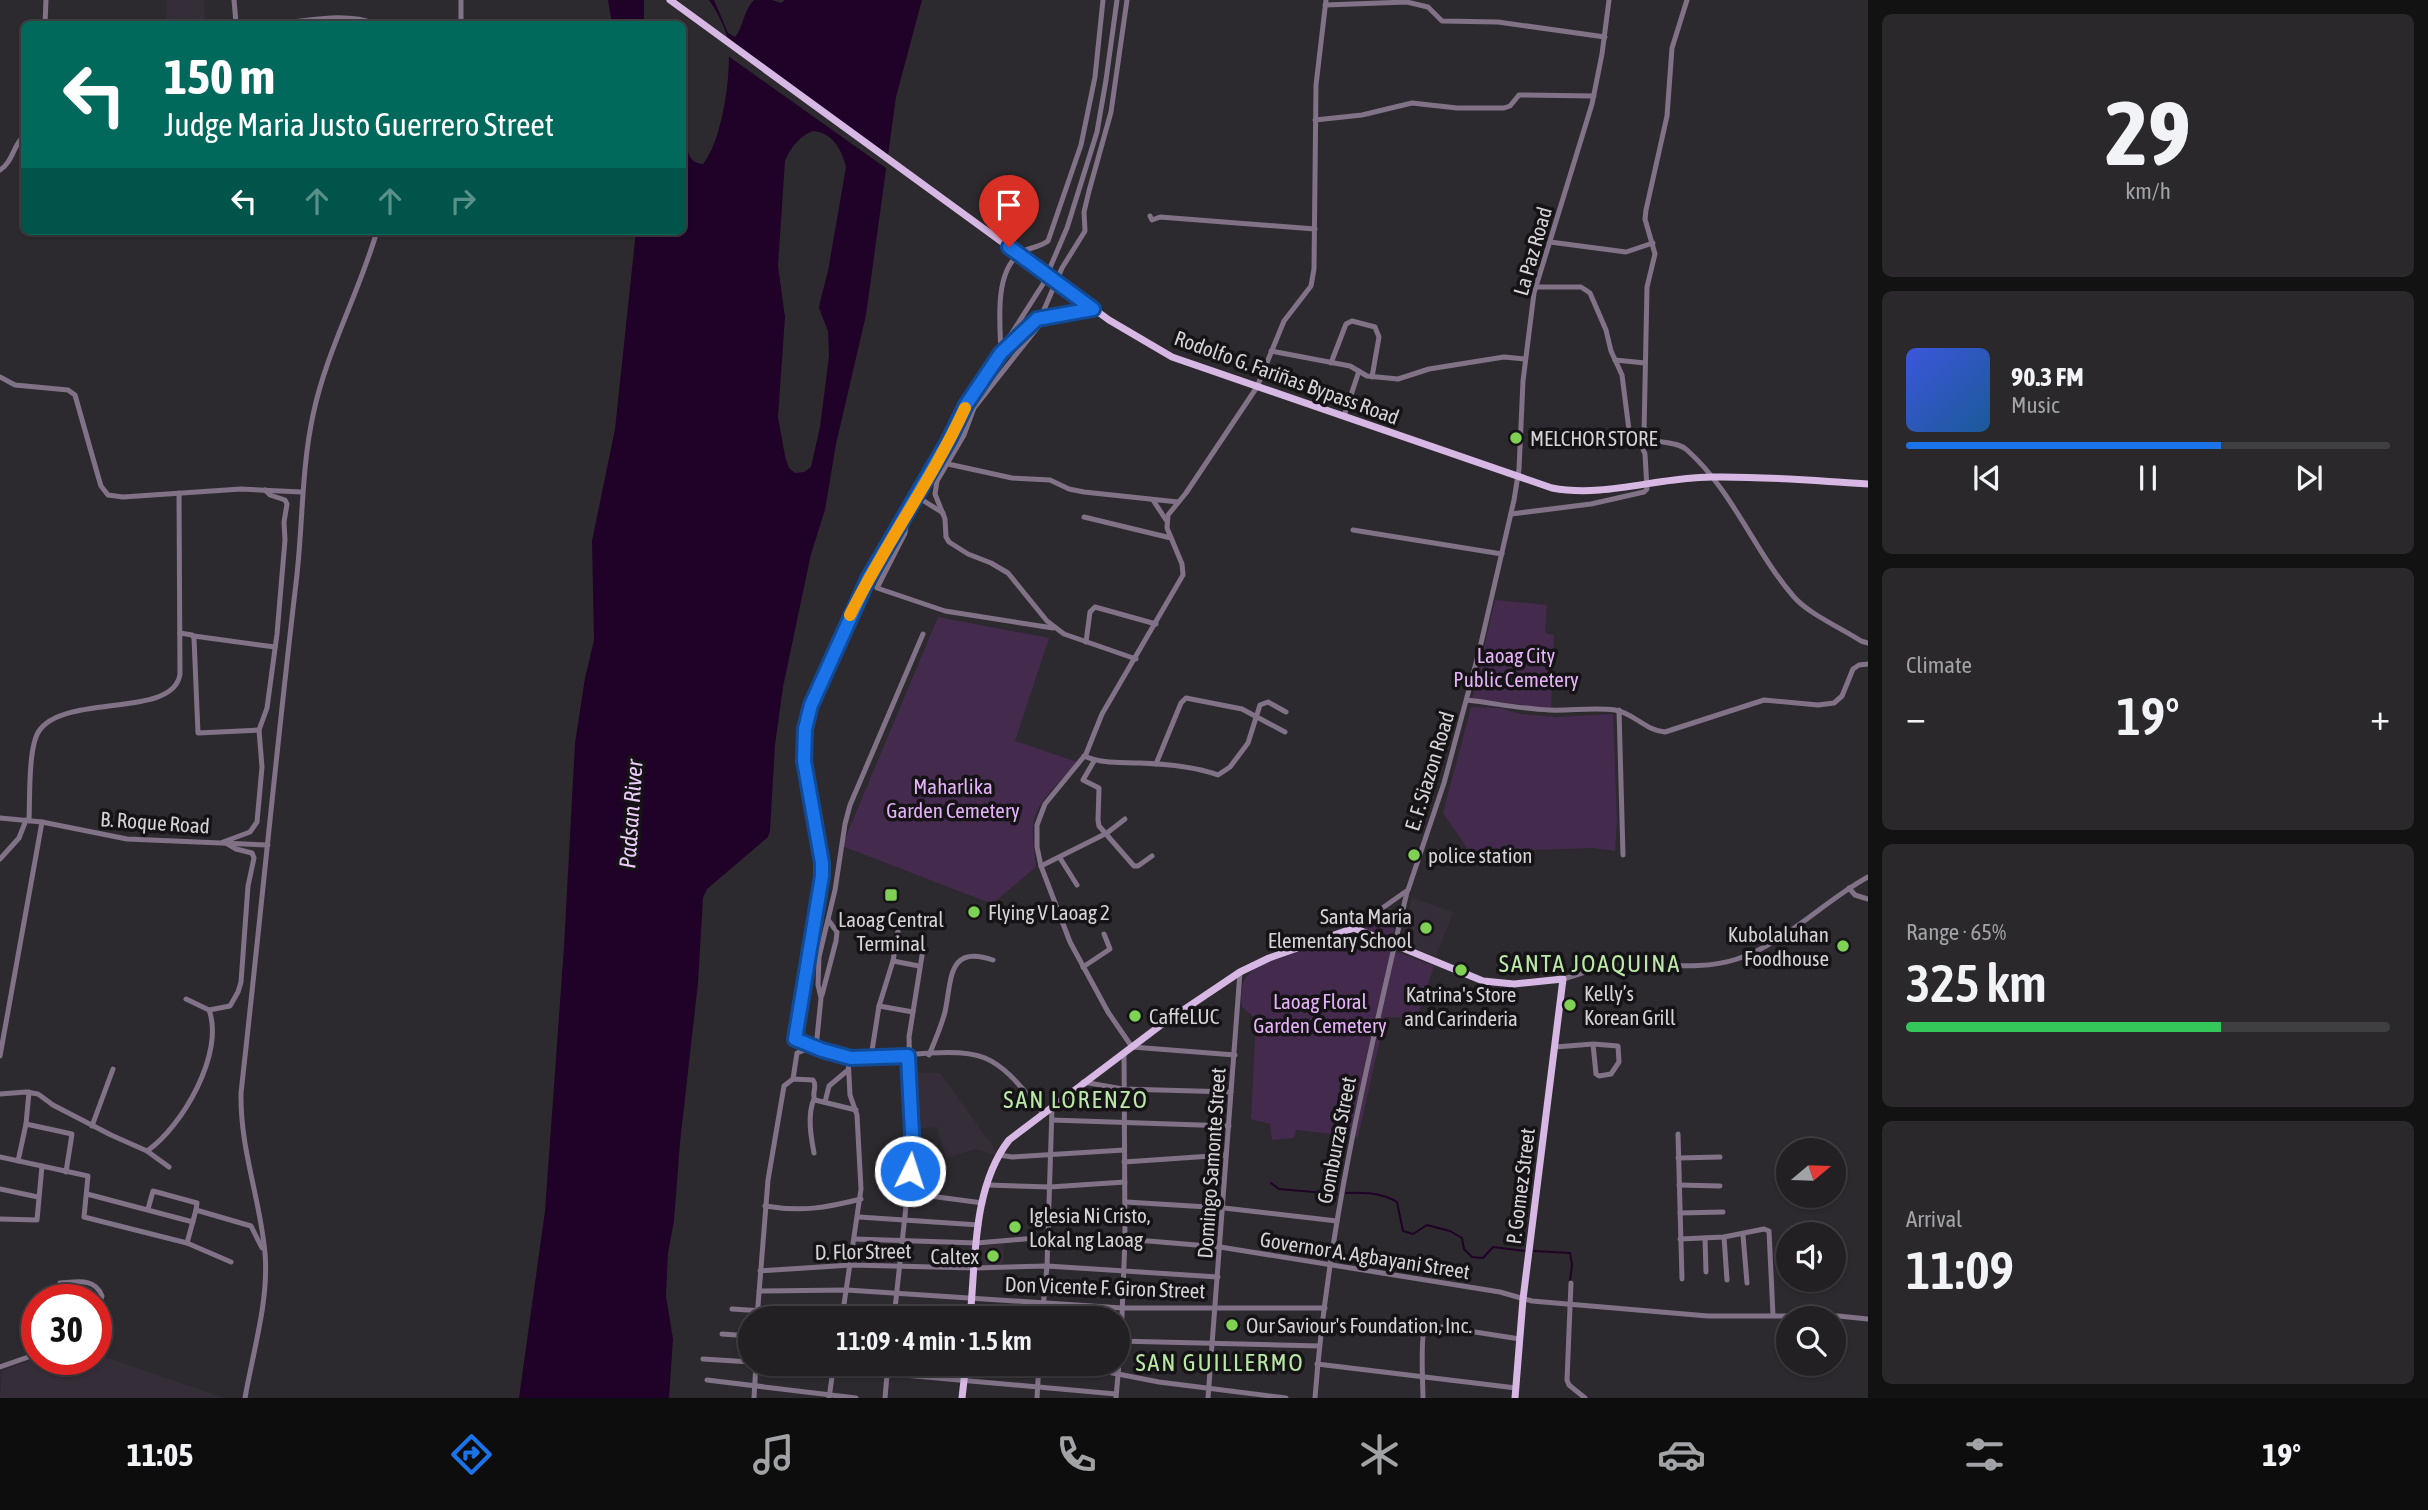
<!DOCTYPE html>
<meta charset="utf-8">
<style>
:root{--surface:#222023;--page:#2a282b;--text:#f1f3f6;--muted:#a2a3a6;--line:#3f3e41;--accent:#1a73e8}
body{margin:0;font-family:"Asap Condensed",sans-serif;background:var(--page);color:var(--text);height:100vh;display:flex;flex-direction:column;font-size:26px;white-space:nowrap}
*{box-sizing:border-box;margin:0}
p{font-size:23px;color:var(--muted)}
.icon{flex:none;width:38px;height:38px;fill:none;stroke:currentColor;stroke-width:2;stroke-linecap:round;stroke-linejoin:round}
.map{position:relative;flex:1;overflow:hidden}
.sheet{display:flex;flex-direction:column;gap:14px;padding:14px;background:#131213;width:560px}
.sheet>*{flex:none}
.hud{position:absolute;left:21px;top:21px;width:665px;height:214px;border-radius:10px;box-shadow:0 2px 5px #0004,0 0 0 2px var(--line);background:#00695c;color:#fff;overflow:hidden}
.needle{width:46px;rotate:71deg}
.buttons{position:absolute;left:1776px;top:1138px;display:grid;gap:14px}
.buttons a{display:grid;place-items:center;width:70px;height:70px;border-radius:50%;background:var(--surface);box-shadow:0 2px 5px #0004,0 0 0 2px var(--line);font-size:35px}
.speed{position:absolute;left:21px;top:1284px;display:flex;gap:14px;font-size:35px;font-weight:700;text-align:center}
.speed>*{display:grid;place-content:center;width:91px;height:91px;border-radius:50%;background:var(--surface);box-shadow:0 2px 5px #0004,0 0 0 2px var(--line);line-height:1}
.speed .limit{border:10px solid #d22;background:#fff;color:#111}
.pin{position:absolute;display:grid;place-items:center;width:60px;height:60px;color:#fff;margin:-72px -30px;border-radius:50% 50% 50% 0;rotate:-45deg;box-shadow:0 0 7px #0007}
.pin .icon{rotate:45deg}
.me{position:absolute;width:77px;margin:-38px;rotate:4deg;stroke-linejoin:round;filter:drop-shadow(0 0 5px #0008)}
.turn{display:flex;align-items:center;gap:24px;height:147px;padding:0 28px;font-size:32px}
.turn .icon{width:91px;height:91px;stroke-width:2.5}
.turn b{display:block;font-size:49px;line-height:60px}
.lanes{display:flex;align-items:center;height:66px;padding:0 28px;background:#0003;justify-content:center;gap:35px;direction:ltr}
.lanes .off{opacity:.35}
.big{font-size:52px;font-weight:600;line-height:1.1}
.sheet .card{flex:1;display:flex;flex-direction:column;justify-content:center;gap:10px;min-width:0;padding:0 24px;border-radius:10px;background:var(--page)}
.sheet .dial{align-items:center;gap:0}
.dial b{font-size:91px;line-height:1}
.song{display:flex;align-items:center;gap:21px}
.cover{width:84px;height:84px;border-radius:10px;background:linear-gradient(135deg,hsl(230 70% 55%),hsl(210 70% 35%))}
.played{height:7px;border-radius:4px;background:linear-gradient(90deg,var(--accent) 65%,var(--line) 65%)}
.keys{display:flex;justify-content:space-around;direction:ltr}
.heat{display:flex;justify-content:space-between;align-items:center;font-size:38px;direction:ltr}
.charge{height:10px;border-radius:5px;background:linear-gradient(90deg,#34c759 65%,var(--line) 0)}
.trip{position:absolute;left:738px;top:1306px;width:392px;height:70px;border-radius:35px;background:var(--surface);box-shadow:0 2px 5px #0004,0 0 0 2px var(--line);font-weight:600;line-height:70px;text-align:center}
.menu{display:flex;height:112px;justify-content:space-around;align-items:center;background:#0e0d0e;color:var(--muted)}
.menu .icon{width:49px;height:49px}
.menu .on{color:var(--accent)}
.menu b{font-size:32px;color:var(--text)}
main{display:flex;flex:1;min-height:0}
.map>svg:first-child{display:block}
</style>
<main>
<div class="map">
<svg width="1868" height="1398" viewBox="0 0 1868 1398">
<rect width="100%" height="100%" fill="#2d2a2f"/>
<g fill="#352d38">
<path d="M167,0H204L205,24H167Z"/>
<path d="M1412,898L1453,912L1436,956L1400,943Z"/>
<path d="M911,1073H940L995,1149L996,1155L975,1149L946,1158L937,1127L916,1129Z"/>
<path d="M1004,1243L1003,1264L981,1266L982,1246Z"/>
<path d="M96,1354L224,1398H0L2,1371L37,1358V1360H96Z"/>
</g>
<g fill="#442a4d">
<path d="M1495,600L1547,605L1545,633L1554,635L1551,709C1524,706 1499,700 1472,699Z"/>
<path d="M938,617L1049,638L1015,741L1077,762C1065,777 1040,799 1035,816C1030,831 1035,852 1036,867L998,899L990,903L842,846Z"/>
<path d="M1471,707L1500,708L1520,714L1556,717L1613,714L1617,821L1615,851L1593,848L1470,852L1443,813Z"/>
<path d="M1399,907L1392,938L1365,929Z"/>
<path d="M1349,934L1434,966L1417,1018L1385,1017L1358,1137L1296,1130L1294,1138L1272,1140L1270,1124L1251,1119L1256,1019L1242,1007C1241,995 1240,980 1251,972C1269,958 1326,942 1349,934Z"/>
</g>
<g fill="#200229" fill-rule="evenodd">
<path d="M608,0H644V24H612Z"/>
<path d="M709,0H714L728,33L735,37C744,26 743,11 754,0H772L781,3L785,0H922L896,97L866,315L836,444L825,510L811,554L783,687L775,745L770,831L768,837L707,889L703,898L698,983L680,1143L674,1221L668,1253L666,1296L673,1339L669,1398H519L545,1211L564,947L575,743L585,678L594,640L592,541L615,429L636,231H682L683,129C688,142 684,163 703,164C723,140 732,70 728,40C725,26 717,12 709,0ZM813,131C832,132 842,150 846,167L828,271L820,302L819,308L828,331L829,356L820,427L811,467L804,472L795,473L789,468L785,456L778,417L785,317L778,266L785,161C790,148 801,135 813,131Z"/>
</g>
<path fill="#2d2a2f" d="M724,39L892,158L890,171L724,53Z"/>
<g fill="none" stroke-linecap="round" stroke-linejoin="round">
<g stroke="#200229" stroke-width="2">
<path d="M1271,1183L1279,1189L1337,1194"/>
<path d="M1346,1193C1362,1192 1383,1193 1397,1202L1403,1231L1413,1234L1427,1225L1450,1231L1462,1238L1464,1249L1472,1257L1483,1258L1493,1247L1525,1251"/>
<path d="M1534,1251L1570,1253L1572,1265L1570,1281"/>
</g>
<g stroke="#817287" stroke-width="5">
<path d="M234,0L236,23"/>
<path d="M1687,0L1672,48L1667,116L1646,210L1645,219L1655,254L1647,287L1644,433C1653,446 1675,439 1687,450C1733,491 1754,551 1794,597C1809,614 1841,628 1861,641L1868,643"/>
<path d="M1325,5L1407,2L1428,7L1442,21L1498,22L1605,37"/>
<path d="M45,24L46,0"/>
<path d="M167,24H270"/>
<path d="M271,24C305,22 343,11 376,24"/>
<path d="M461,24V0"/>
<path d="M1315,120L1362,115L1412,103L1457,108H1504L1510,106L1519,95L1594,96"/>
<path d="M0,170C13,162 13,145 24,136"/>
<path d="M1150,216L1152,220L1160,217L1315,229"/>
<path d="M1550,242L1626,252L1653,243"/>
<path d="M1045,318L974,408L964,435L937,481L935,494L945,519L946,537L949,542L968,554L991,563L1008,573L1047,621L1064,634L1136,659"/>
<path d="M1045,318L1093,309"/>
<path d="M1009,345L1043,312L1062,268L1085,231L1084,212L1089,191L1111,112L1127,0"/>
<path d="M1271,351L1350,366L1367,376L1398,379L1429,369L1504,357L1525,359"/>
<path d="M1001,353C1000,324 994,274 1019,254C1028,247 1039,248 1048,241L1081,145L1095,77L1103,0"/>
<path d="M1615,360L1645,363"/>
<path d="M1331,363L1346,324L1352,321L1375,327L1379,337L1372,377"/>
<path d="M0,377L15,385L68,390L75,395L98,476L101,486L108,495L123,497L241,489L301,492"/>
<path d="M1344,416L1359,371"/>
<path d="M948,464L1012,478L1050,480L1069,489L1084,492L1178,502"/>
<path d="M916,496L943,513"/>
<path d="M1153,500L1166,520"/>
<path d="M908,513L905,533L877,588L945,611L1053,628"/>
<path d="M1511,514L1591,504L1644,492L1647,489L1645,454L1641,445L1629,430L1622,375L1611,351L1606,330L1590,293L1581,287H1536"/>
<path d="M1084,517L1171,538"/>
<path d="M1353,530L1502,554"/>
<path d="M180,633L192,635L194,638L198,733L259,730"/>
<path d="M194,636L275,647"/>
<path d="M1086,642L1090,612L1095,607L1156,624"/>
<path d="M1467,700C1494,703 1521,709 1549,710C1571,711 1593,707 1615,710C1634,713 1646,731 1665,732L1764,700L1818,705L1834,703L1842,696L1853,669L1859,665L1868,664"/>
<path d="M1619,710L1623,855"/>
<path d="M1084,756C1102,764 1121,762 1140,763C1165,764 1194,766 1218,775L1230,767L1248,743L1260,705L1268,702L1286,712"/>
<path d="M1094,761L1083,780L1099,788L1098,820L1099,826L1134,866H1138L1152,856"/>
<path d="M1156,764L1181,703L1186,698L1242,709L1285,732"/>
<path d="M0,818L42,822L127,839L268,845"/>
<path d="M29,821C30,799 28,747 39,731C64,693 174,719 180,674L179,493"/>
<path d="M223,842L250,832L257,822L262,767L259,730L267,708L277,634L285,540L284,522L287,504L285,500L270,495L265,490"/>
<path d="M1060,858L1077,885"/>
<path d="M0,859L19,838L26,820"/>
<path d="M1041,866L1107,833L1125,819"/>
<path d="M1849,888L1855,895L1868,899"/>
<path d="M1354,928L1408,890L1444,783L1479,652L1514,500L1519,469L1523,381L1534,293L1592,104L1602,54L1609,0"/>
<path d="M893,961L919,966"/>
<path d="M1083,967L1110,949L1104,934"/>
<path d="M1563,979C1580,975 1597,966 1614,965C1654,962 1698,972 1737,959C1784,944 1824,901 1868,877"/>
<path d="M822,995L836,941L837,932L829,921"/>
<path d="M879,1006L913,1012"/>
<path d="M209,1010L230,1006L238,992L241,982L248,886L254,858L252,853L236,849L226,843"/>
<path d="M1555,1047L1593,1044L1618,1046L1619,1062L1611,1074L1599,1076L1596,1074L1593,1044"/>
<path d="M929,1055C935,1041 941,1027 945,1012C952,980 947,944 993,960"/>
<path d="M1235,1055L1132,1047L1108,1012L1070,942L1041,866L1037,847V825L1045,804L1086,754L1102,714L1183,575L1182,564L1167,528L1168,515L1186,493L1257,387L1284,321L1311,286L1314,269L1316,85L1326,0"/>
<path d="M0,1056L42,822"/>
<path d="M871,1057L879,1006L893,961L899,925"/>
<path d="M793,1079L797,1053L809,1048H816L821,998L818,985L819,957L835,890L845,824L850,805L923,634"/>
<path d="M1083,1082L1123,1089L1231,1092"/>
<path d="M0,1094L26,1092L38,1094L53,1105L111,1135L147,1151C182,1127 225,1053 209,1010L186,999"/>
<path d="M825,1102L829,1086L848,1070"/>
<path d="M1043,1113C1026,1094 1009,1068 985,1058C953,1045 888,1060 851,1057C832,1056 813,1047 795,1039L822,876V863L804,761L803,742L807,718L842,632L868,579L949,440L966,405L1043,284L1067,228L1097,132L1106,80L1117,0"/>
<path d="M1052,1120L1229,1126"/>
<path d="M26,1124L29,1092"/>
<path d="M92,1126L113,1069"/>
<path d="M1678,1134L1682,1279"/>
<path d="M147,1151L169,1167"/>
<path d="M814,1153C811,1137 807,1115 814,1099"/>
<path d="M999,1155L1012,1157L1124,1150"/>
<path d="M0,1157L88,1176L84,1217L187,1243L231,1262"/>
<path d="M1678,1158L1720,1157"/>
<path d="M18,1161L26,1124L72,1134L66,1172"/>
<path d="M1124,1162L1226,1155"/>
<path d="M988,1185L1050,1187L1125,1182"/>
<path d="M1679,1185L1720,1186"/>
<path d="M0,1189L38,1197"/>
<path d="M907,1193L983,1203"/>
<path d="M87,1194L193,1222"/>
<path d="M1126,1202L1224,1208L1337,1221"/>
<path d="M765,1206C802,1212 825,1208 861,1199"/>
<path d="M148,1209L153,1191L197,1203L196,1210L251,1226L262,1248"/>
<path d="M1680,1213L1723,1212"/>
<path d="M859,1217L979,1225"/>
<path d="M0,1219L37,1220L42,1166"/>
<path d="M1743,1235L1747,1283"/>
<path d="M1724,1237L1727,1280"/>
<path d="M1705,1238L1706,1272"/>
<path d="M855,1239L977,1243L1047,1237L1125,1239L1220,1247L1500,1292L1532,1301L1708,1316H1838L1868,1319"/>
<path d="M1680,1239L1724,1237L1764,1229L1769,1231L1773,1315"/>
<path d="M187,1243L196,1210"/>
<path d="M760,1271L851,1265L975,1268L1047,1266L1218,1277"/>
<path d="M60,1283C76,1282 95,1277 102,1296L96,1311"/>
<path d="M1571,1283L1567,1380L1569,1385L1585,1398"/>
<path d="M759,1291L847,1290L1122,1308H1325"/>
<path d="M732,1309L868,1318"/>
<path d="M757,1318L768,1180L784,1086L793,1079L813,1080C818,1086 811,1094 815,1100L856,1110"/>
<path d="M842,1318L861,1189L857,1115L850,1095L848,1057"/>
<path d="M894,1318L912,1150L909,1037L924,943"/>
<path d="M1042,1318L1047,1266L1052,1108"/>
<path d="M722,1334L751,1336"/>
<path d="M1118,1341L1319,1346"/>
<path d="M703,1359L751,1362"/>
<path d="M769,1363L1116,1394"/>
<path d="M1061,1363L1159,1382L1286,1398"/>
<path d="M1317,1364L1516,1388"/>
<path d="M0,1367L37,1354"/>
<path d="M707,1380L856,1398"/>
<path d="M245,1398C253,1351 269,1301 265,1253C260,1198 240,1149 241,1093C260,923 276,753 296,583C303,527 301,471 313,415C326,352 359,293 377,231"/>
<path d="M754,1398L756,1363"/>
<path d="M829,1398L834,1363"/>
<path d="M885,1398L888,1363"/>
<path d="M1037,1398L1039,1363"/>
<path d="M1116,1398L1121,1341L1125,1239L1124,1053"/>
<path d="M1208,1398L1240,972"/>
<path d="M1315,1398C1328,1226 1368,1059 1407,892"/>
<path d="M1423,1398C1423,1387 1420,1335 1425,1328C1427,1327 1429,1326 1430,1325L1520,1339"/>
</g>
<g stroke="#d7b8e4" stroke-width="7">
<path d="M1072,293L1109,320L1172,357L1552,488C1605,498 1658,477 1712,477C1764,476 1816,481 1868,484"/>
<path d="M970,1318C976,1260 972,1188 1009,1140L1161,1025L1240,972L1269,958L1354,928L1483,981L1514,984L1563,979L1523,1299L1515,1398"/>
<path d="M962,1398L966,1363"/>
</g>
<path stroke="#d7b8e4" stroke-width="7" d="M670,0L1072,293"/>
</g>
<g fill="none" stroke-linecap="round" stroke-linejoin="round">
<g stroke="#114b97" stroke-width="18">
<path id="route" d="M910,1171L912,1133L908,1056L851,1058L822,1050L795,1039L822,876V863L804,761L805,729L811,705L868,579L949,440L966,405L1001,353L1037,319L1093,309L1009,247"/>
</g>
<use href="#route" stroke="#1a73e8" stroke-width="12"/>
<path stroke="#f59e0b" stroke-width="12" d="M850,615C885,544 932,480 965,408"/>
</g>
<g fill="#7ed153" stroke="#151315" stroke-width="2.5">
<circle cx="1516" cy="438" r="7"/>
<circle cx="1414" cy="855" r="7"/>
<rect x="884" y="888" width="14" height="14" rx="3.5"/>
<circle cx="974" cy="912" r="7"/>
<circle cx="1426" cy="928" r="7"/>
<circle cx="1843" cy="946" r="7"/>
<circle cx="1461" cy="970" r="7"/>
<circle cx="1570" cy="1005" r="7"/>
<circle cx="1135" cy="1016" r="7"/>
<circle cx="1015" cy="1227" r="7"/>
<circle cx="993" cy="1256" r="7"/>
<circle cx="1232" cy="1325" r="7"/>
</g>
<g text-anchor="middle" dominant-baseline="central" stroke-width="7" stroke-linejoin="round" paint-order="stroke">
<g font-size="21" fill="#d5d3d6" stroke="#151315">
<text transform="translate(1532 251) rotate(-74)">La Paz Road</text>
<text transform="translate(1287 377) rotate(20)">Rodolfo G. Fariñas Bypass Road</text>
<text transform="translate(1429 771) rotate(-73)">E. F. Siazon Road</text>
<text transform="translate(155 822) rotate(4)">B. Roque Road</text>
<text transform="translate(1336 1140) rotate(-79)">Gomburza Street</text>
<text transform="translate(1211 1163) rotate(-86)">Domingo Samonte Street</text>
<text transform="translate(1520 1186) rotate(-83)">P. Gomez Street</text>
<text transform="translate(863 1251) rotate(-1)">D. Flor Street</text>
<text transform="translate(1365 1255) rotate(9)">Governor A. Agbayani Street</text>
<text transform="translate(1105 1287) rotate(2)">Don Vicente F. Giron Street</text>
</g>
<g font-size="21" fill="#d5d3d6" stroke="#151315" text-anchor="start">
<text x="1530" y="438">MELCHOR STORE</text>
<text x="1428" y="855">police station</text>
<text x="988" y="912">Flying V Laoag 2</text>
<text x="1412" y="916" text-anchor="end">Santa Maria<tspan x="1412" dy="24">Elementary School</tspan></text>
<text x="891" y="919" text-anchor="middle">Laoag Central<tspan x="891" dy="24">Terminal</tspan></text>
<text x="1829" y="934" text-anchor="end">Kubolaluhan<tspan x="1829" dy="24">Foodhouse</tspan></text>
<text x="1584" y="993">Kelly’s<tspan x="1584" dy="24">Korean Grill</tspan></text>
<text x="1461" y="994" text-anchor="middle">Katrina's Store<tspan x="1461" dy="24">and Carinderia</tspan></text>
<text x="1149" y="1016">CaffeLUC</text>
<text x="1029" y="1215">Iglesia Ni Cristo,<tspan x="1029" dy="24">Lokal ng Laoag</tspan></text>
<text x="979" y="1256" text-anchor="end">Caltex</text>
<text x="1246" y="1325">Our Saviour's Foundation, Inc.</text>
</g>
<g font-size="21" fill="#e5b2f9" stroke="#151315">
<text x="1516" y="655">Laoag City<tspan x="1516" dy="24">Public Cemetery</tspan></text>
<text x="953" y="786">Maharlika<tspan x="953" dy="24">Garden Cemetery</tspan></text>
<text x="1320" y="1001">Laoag Floral<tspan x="1320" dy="24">Garden Cemetery</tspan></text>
</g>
<g font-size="23" font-style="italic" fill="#eccdf8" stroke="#151315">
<text transform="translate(631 814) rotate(-86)">Padsan River</text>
</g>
<g font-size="24" letter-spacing="2" fill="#bae8a7" stroke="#151315">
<text x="1590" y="963">SANTA JOAQUINA</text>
<text x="1076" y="1099">SAN LORENZO</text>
<text x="1220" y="1362">SAN GUILLERMO</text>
</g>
</g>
</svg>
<div class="buttons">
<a><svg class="needle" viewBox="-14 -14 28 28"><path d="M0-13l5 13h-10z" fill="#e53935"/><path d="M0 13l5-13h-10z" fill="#a2a3a6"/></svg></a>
<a><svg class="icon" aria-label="sound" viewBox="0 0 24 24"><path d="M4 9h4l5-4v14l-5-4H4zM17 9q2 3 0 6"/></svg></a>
<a><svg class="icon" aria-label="search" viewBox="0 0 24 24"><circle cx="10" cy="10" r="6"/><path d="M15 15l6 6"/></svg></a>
</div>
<div class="speed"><div class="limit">30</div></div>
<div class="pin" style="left:1009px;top:247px;background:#d93025"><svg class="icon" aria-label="arrive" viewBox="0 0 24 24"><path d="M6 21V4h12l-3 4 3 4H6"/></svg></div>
<svg class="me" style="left:910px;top:1171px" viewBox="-20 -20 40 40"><circle r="17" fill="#1a73e8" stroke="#fff" stroke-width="3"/><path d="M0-11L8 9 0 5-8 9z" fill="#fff"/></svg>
<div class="trip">11:09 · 4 min · 1.5 km</div>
<div class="hud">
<div class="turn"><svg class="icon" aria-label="left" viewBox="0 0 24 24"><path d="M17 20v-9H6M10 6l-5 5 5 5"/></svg><div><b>150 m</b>Judge Maria Justo Guerrero Street</div></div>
<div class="lanes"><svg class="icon" aria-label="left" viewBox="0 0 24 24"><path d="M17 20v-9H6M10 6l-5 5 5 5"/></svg><svg class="icon off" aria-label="ahead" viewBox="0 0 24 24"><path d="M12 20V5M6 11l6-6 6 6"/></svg><svg class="icon off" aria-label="ahead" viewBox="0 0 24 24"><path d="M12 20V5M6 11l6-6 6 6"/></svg><svg class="icon off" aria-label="right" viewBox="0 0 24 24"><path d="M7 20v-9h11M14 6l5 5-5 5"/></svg></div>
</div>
</div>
<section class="sheet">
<div class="card dial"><b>29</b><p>km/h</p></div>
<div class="card">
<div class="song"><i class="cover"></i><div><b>90.3 FM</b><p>Music</p></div></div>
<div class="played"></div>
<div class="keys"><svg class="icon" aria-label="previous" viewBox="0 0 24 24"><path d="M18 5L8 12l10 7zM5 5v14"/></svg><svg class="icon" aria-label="pause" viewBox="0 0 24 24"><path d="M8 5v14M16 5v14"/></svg><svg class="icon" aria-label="next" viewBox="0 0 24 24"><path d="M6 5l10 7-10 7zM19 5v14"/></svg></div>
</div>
<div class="card"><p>Climate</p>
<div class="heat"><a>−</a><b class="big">19°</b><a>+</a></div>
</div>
<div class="card"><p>Range · 65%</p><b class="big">325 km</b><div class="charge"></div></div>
<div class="card"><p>Arrival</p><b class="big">11:09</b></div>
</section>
</main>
<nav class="menu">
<b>11:05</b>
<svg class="icon on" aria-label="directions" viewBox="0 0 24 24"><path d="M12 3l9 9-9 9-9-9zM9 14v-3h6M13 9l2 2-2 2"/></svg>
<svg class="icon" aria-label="music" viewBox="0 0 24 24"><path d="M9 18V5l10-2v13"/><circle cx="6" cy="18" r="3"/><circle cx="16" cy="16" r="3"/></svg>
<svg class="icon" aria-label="phone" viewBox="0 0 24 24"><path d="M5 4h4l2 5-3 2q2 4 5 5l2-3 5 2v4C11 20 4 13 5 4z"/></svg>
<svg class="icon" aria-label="climate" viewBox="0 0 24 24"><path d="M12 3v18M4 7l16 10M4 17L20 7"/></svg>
<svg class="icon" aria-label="car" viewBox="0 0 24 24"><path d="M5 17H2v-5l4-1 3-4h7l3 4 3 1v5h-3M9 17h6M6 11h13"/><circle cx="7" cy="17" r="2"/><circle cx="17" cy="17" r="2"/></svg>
<svg class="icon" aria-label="filters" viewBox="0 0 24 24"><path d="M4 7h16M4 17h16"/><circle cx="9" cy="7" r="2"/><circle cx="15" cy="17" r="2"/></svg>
<b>19°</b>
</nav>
